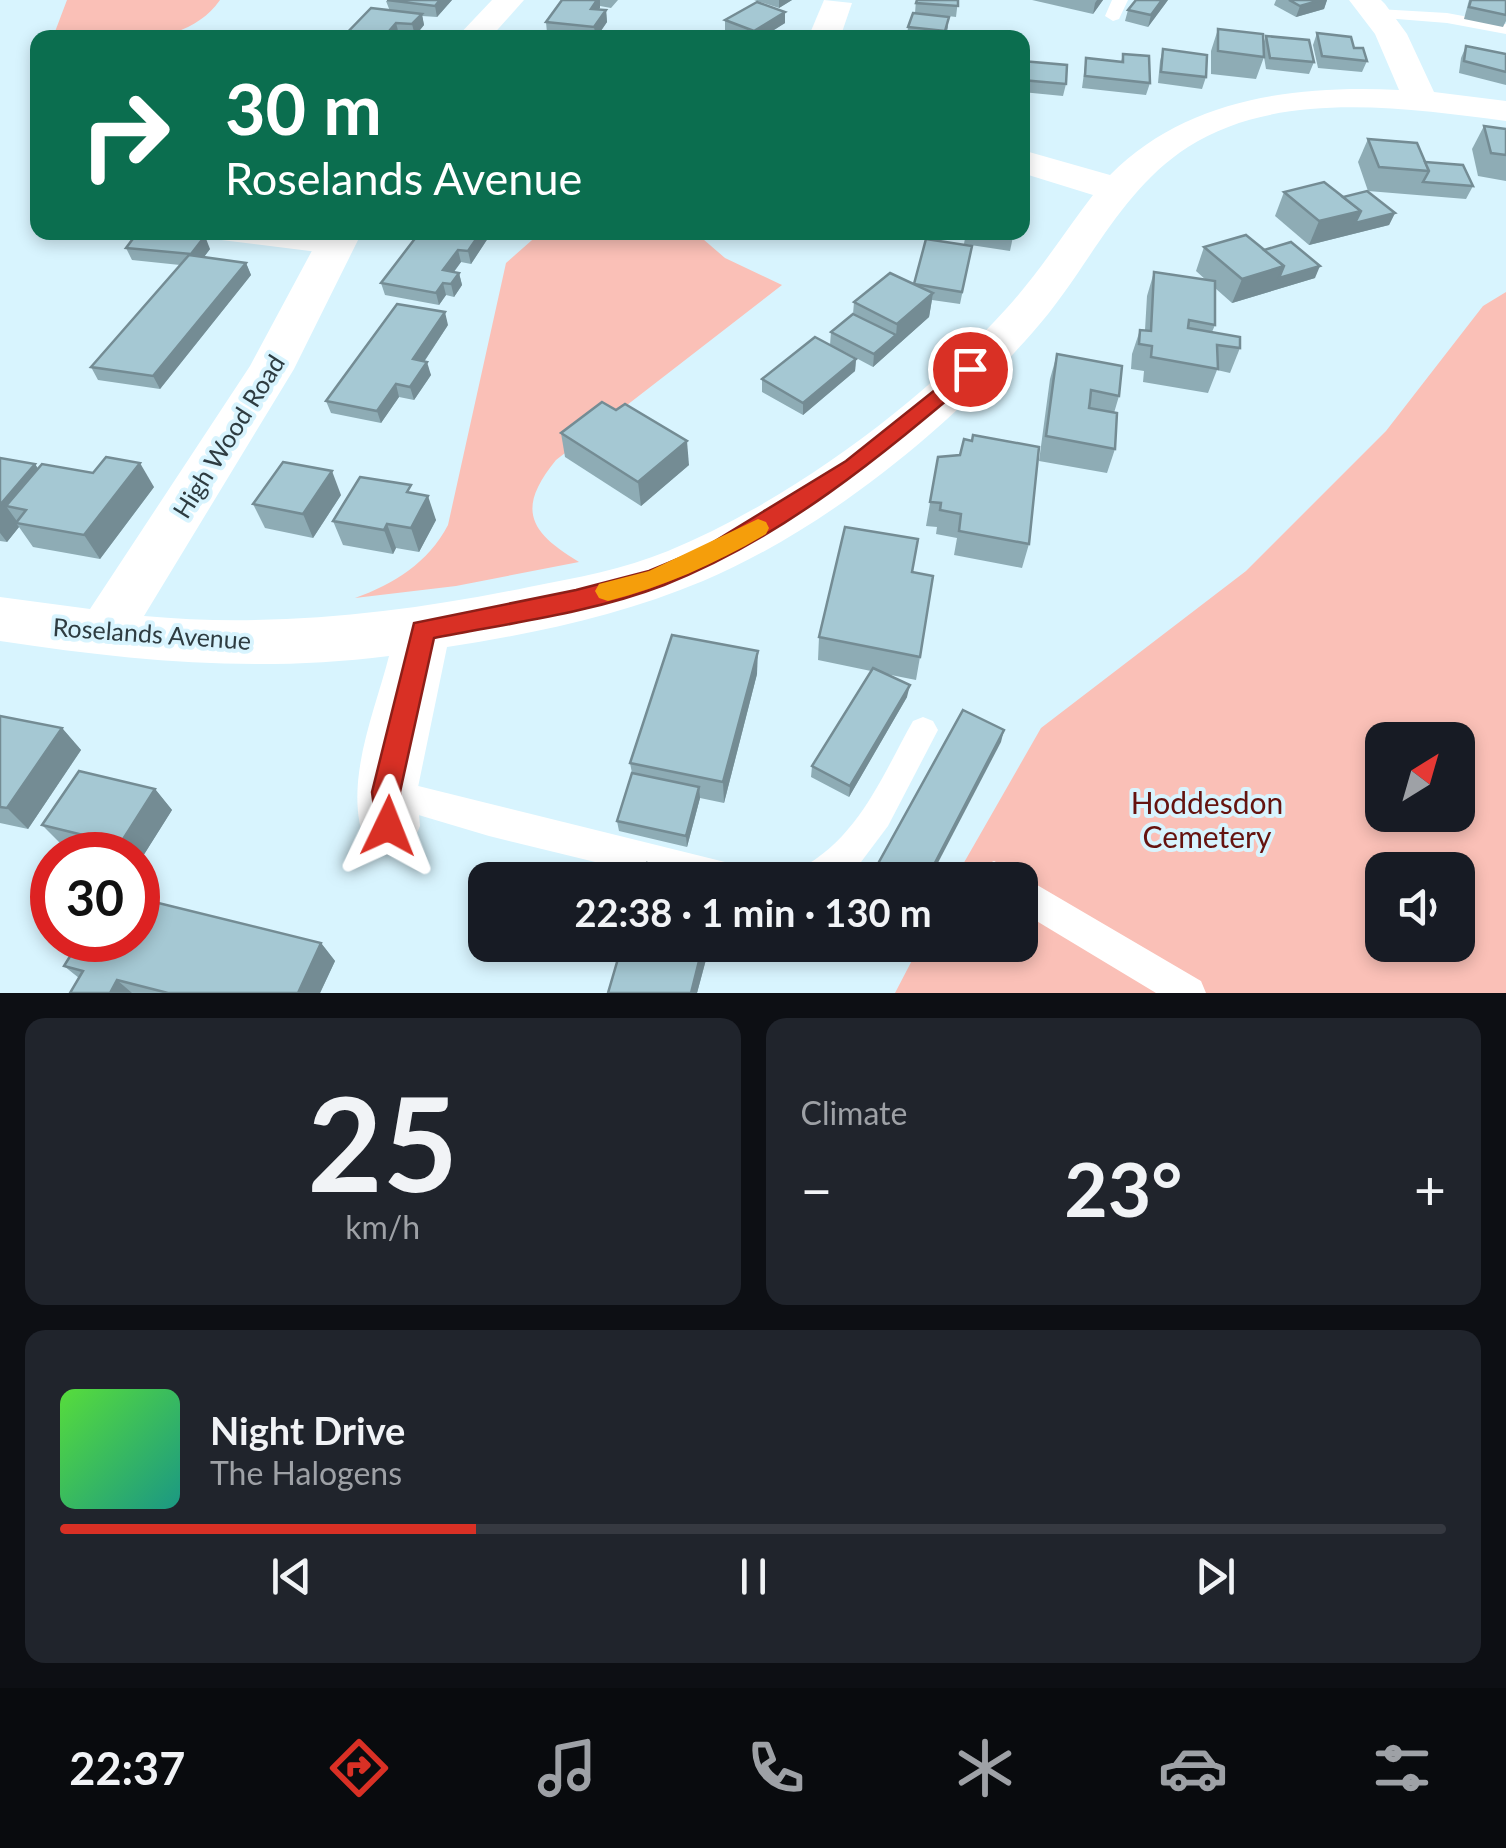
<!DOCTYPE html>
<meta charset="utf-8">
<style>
:root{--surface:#171b24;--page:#20242c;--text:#f1f3f6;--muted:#9ea1a6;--line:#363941;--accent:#d93025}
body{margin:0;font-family:Lato,sans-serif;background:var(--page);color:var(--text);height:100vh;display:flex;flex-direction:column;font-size:38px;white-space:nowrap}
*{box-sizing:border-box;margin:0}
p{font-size:32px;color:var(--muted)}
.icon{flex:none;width:55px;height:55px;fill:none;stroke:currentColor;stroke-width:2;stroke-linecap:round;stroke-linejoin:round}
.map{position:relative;height:993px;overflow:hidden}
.panel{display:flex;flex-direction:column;gap:25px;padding:25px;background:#0d0f14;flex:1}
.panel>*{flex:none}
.guide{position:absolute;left:30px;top:30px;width:1000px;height:210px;border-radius:20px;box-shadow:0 5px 15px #0003;background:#0b6e4f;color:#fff;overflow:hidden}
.needle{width:65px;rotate:37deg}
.controls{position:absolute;left:1365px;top:722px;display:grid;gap:20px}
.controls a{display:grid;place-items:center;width:110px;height:110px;border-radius:20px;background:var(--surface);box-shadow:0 5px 15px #0003;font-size:50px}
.speed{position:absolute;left:30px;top:832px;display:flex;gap:20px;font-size:50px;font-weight:700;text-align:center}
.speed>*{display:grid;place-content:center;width:130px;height:130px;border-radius:50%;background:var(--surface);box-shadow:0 5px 15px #0003;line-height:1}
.speed .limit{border:15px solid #d22;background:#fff;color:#111}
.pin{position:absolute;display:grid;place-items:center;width:85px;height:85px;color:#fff;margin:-42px;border:5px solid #fff;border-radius:50%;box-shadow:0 2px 10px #0007}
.me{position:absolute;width:110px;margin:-55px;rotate:2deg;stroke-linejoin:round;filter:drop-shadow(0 0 8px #0008)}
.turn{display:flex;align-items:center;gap:35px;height:210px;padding:0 30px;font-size:45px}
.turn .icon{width:130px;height:130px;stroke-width:2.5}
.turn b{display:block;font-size:70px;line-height:85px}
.big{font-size:75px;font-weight:700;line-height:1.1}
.panel .tile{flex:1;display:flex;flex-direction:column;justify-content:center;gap:15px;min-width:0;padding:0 35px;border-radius:20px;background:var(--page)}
.panel .dial{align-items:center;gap:0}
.dial b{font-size:130px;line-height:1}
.song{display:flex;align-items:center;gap:30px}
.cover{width:120px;height:120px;border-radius:15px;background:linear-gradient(135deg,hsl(110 70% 55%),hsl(170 70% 35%))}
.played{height:10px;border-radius:5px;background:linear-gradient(90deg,var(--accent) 30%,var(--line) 30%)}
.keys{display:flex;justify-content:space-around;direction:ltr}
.heat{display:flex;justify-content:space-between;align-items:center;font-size:55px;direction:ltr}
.panel .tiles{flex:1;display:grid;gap:25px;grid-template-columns:1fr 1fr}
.tile:last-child{grid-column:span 2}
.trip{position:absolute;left:468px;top:862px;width:570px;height:100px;border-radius:20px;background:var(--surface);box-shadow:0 5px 15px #0003;font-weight:700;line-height:100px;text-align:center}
.tabs{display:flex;height:160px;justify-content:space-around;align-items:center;background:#090b0e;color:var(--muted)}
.tabs .icon{width:70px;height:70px}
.tabs .current{color:var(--accent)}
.tabs b{font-size:45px;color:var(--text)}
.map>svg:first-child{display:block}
</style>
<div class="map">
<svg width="1506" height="993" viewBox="0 0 1506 993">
<rect width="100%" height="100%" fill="#d8f4fe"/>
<g fill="#fac0b7" fill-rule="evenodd">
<path d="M67,0H220C183,52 110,38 53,37Z"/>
<path d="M540,233H696L725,258L782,285L556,460C516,509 529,532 579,562L456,586L355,598C394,584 428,563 448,525L506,263Z"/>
<path d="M1506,292V993H895L920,945H1020V880H954L1041,728L1246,571L1386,431L1483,306ZM1382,740H1458V815H1382ZM1382,870H1458V945H1382Z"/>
</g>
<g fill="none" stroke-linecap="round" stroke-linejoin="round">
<g fill="#fff" fill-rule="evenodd">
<path d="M1112,0H1128L1119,19L1113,21L1105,16Z"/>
<path d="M1378,9L1447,13L1506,24V34L1447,23L1372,17V11Z"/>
<path d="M195,232H257L334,242L344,248L334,254L205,238Z"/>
<path d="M923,717L933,721L938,730L888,826L858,866L842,880H794L799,869C858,839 882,776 913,721Z"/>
<path d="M386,778L733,864L744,869L749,880H669L489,836L375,802L371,792L375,782Z"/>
<path d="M994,861L1009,869L1014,879L1020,877L1032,882L1201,981L1206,993H1156L1020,911V880H979L983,866Z"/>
</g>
<g fill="#fff" fill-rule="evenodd">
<path d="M492,0H524L490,38H456Z"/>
<path d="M824,0L852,3L840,38H808Z"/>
<path d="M1349,0H1381L1385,4L1407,34L1434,92L1506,101V121C1406,108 1278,89 1188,147C1118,192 1087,272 1033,332C947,430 824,530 703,581C622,615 533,634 447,647L417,792L420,826L411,847L389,855L367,847C341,788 374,715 389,656C254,673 133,661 0,641V597L90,609L250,366L322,232H362L294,369L144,616C272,628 404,613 529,587C576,578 624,569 668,551C789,501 918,406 1006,309C1038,274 1064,233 1093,195L1022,173V150L1110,175C1186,98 1295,85 1399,90L1375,34Z"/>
</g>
</g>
<g fill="#8eacb5">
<path d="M452,0L437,17L422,16L424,25L415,36L399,34L386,1Z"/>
<path d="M562,0H618L611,8L600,6L599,9L606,10L607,22L596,38L547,33L546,22Z"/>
<path d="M754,0H792L779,8Z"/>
<path d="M916,0H958L956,17L948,16V28L945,38H907L908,27L915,13Z"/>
<path d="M1032,0H1103L1093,14Z"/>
<path d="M1168,0L1148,27L1125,21L1128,10Z"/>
<path d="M1276,0H1327L1324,9L1296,17L1274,5Z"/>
<path d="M1469,0H1506V21L1503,27L1464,19Z"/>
<path d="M725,20L785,23L761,38H740L725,32Z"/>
<path d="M1218,29L1263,44L1266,36L1314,62L1309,74L1266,69L1264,57L1256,79L1211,74V51Z"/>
<path d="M1317,33L1354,48L1367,61L1362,72L1318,68L1313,45Z"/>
<path d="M1466,46L1506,54V85L1459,73L1461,58Z"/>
<path d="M1163,49L1206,77L1202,89L1158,83L1160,61Z"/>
<path d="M1123,54L1150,83L1146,95L1082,88L1086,58L1121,62Z"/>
<path d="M1022,61L1066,84L1063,96L1022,92Z"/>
<path d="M1484,126L1506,129V181L1478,176L1472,149Z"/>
<path d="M1368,139L1425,162L1473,186L1466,199L1368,191L1358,162Z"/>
<path d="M1284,192L1343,197L1395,213L1389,225L1309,245L1275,216Z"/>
<path d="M130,232H167L210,249L204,257L246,263L251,275L160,389L98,380L91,367L180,265L132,260L126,248L137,234Z"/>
<path d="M492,232L471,264L461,262L454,272L459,273L462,285L454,297L446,295L439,305L385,295L381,283Z"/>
<path d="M966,232H1014L1010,251L964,244Z"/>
<path d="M972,246L960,304L932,300L929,317L873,367L843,351L856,359L855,371L803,415L762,392V379L830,345L831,332L853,314L854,302L914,284Z"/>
<path d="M1204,247L1264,250L1315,278L1232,303L1215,288V325L1212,332L1240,348L1230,373L1217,370L1208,393L1143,382L1144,371L1131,369L1132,354L1140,330H1145L1147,296L1154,272L1206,280L1196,271Z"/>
<path d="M448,325L424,362L431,375L414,400L399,397L381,423L331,413L326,401Z"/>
<path d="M1057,354L1119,396L1114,413L1115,449L1107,473L1039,461L1050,379Z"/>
<path d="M616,410L689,465L641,506L565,457L561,433Z"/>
<path d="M938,457L1029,544L1022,568L954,555L957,538L936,534L937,527L926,526Z"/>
<path d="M0,458L35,464L38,469L154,487L100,559L33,547L19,527L7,542L0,541Z"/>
<path d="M414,493L436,520L419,552L396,548L393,554L343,545L333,521Z"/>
<path d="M341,495L313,538L265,528L253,504Z"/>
<path d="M913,572L920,657L916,680L886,674L907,697L849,797L811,777L812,766L871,671L818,660L819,637Z"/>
<path d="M757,674L724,803L700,798L687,847L619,831L617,821L632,773L630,763Z"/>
<path d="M0,716L62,728L81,750L28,829L0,823Z"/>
<path d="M155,789L172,810L138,864V855H101L63,846L42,825Z"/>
<path d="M321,943L335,961L320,993H70L79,978L64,966Z"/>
<path d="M622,945H733L730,958L708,952L697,993H608Z"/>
</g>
<g fill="#748c94">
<path d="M440,0H452L437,17L435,6Z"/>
<path d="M597,0H600V8L592,20L591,9Z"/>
<path d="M779,0H792L779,8Z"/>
<path d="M1097,0H1103L1093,14L1095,3Z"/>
<path d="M1162,0H1168L1148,27L1151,15Z"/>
<path d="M1321,0H1327L1324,9L1296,17L1300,6Z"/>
<path d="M606,10L607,22L596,38L594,27Z"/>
<path d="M785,12V23L761,38H754V31Z"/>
<path d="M422,14L424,25L415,36L412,24Z"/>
<path d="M396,23L399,34L396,38H383Z"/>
<path d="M1361,211L1395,213L1389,225L1309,245L1319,221Z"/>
<path d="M481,232H492L471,264L468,251Z"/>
<path d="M205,236L210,249L197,266L191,254Z"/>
<path d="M458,250L461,262L446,282L443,270Z"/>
<path d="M246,263L251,275L160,389L153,376Z"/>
<path d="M1284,266H1320L1315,278L1232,303L1242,279Z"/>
<path d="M459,273L462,285L454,297L451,284Z"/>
<path d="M443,283L446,295L439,305L436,293Z"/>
<path d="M933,293L929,317L873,367L874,354L896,335L897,324Z"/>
<path d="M445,312L448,325L417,372L413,359Z"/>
<path d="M856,359L855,371L803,415V403Z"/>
<path d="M427,362L431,375L414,400L410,387Z"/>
<path d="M396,384L399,397L381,423L377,411Z"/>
<path d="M687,441L689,465L641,506L638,482Z"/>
<path d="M140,463L154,487L100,559L84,535Z"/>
<path d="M35,464L51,488L26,510L6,506L19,524L16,523L19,527L7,542L0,533V505Z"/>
<path d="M332,471L341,495L313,538L303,514Z"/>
<path d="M428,496L436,520L419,552L411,528Z"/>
<path d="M387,524L396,548L393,554L384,530Z"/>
<path d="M758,651L757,674L724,803L723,782Z"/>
<path d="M910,685L907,697L849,797L850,786Z"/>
<path d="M62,728L81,750L28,829L7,808Z"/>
<path d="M1004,730L1001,742L929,880H926Z"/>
<path d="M699,787L700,798L687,847L686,836Z"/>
<path d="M155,789L172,810L138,864V855H130L120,844Z"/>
<path d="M321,943L335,961L320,993H298Z"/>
<path d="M703,945H707L708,952L697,993H691Z"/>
<path d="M117,980L132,993H110Z"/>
</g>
<g fill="#a5c8d3" stroke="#748c94" stroke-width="2.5">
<path d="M387,0H440L435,6Z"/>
<path d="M562,0H597L591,9L606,10L594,27L546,22Z"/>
<path d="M917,0H958V6L916,3Z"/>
<path d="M1136,0H1162L1151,15L1128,10Z"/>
<path d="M1289,0H1321L1300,6Z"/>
<path d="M1471,0H1506V15L1469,7Z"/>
<path d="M757,2L785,12L754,31L725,20Z"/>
<path d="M371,8L422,14L412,24L396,23L383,38H342Z"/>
<path d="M913,13L949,17L945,31L908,27Z"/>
<path d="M1218,29L1263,34L1264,57L1218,51Z"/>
<path d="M1317,33L1351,37L1354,48H1363L1367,61L1322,56Z"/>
<path d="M1266,36L1309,40L1314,62L1270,58Z"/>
<path d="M1466,46L1506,54V72L1464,61Z"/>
<path d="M1163,49L1207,55L1206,77L1161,72Z"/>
<path d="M1123,54L1149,56L1150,83L1085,76L1086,58L1123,62Z"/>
<path d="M1022,61L1067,65L1066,84L1022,80Z"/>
<path d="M1484,126L1506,129V155L1491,153Z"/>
<path d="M1368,139L1417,143L1429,171L1379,167Z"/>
<path d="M1425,162L1463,165L1473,186L1423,182L1429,171Z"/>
<path d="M1324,182L1361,211L1319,221L1284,192Z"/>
<path d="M1367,191L1395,213L1355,223L1361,211L1343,197Z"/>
<path d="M138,232H167L205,236L191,254L126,248Z"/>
<path d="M420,232H481L468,251L458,250L443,270L459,273L451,284L443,283L436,293L381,283Z"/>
<path d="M972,232H1014L1013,238Z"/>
<path d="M1246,235L1284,266L1242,279L1204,247Z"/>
<path d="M926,239L972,246L962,292L914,284Z"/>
<path d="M1291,242L1320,266L1279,278L1284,266L1264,250Z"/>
<path d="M189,255L246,263L153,376L91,367Z"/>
<path d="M1154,272L1215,281V325L1189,320L1188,328L1240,337V348L1217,345L1218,369L1151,357L1152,346L1139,344L1140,330L1151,331Z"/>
<path d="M890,273L933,293L897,324L854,302Z"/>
<path d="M397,304L445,312L413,359L427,362L410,387L396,384L377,411L326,401Z"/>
<path d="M853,314L896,335L874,354L831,332Z"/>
<path d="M815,337L856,359L803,403L762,379Z"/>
<path d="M1057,354L1122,366L1119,396L1091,390L1090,401L1089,408L1117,413L1115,449L1046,436Z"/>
<path d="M602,402L616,410L625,404L687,441L638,482L561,433Z"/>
<path d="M973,435L1039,447L1029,544L959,531L961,514L940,510L941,503L930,502L938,457L960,455L964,439L972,441Z"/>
<path d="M106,457L140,463L84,535L16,523L26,510L6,506L42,464L93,473Z"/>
<path d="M0,458L35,464L0,505Z"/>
<path d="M283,462L332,471L303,514L253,504Z"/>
<path d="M360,477L411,485L407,492L428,496L411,528L387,524L384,530L333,521Z"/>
<path d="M845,527L918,539L912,572L933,576L920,657L819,637Z"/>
<path d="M672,635L758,651L723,782L630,763Z"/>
<path d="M873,668L910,685L850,786L812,766Z"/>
<path d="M963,710L1004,730L926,880H869Z"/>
<path d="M0,716L62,728L7,808L0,807Z"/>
<path d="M79,771L155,789L120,844L42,825Z"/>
<path d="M632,773L699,787L686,836L617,821Z"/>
<path d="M647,863L728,880H641Z"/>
<path d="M138,898L321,943L298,993H168L117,980L110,993H70L83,971L64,966L80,940H138Z"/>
<path d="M622,945H703L691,993H608Z"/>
</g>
<path fill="#d93025" stroke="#8d1f18" stroke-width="2.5" d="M970,362L981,369L978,374C882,455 782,539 664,585C591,613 510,623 434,638L400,792L403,826L399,836L388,840L378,836L372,792L414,623L576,590L649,571L702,549L846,461Z"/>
<path fill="#f59e0b" d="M758,519L766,522L769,528L766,534C715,564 665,586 608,601L599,598L595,591L599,584L649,571Z"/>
<g text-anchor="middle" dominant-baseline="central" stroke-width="8" stroke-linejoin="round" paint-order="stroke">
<g font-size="25" fill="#2e3c41" stroke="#d8f4fe">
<text transform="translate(228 436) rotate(-58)">High Wood Road</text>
<text transform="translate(152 633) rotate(4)">Roselands Avenue</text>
</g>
<g font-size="30" fill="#65130f" stroke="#d8f4fe">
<text x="1207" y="802">Hoddesdon<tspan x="1207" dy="34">Cemetery</tspan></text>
</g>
</g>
</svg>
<div class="controls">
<a><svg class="needle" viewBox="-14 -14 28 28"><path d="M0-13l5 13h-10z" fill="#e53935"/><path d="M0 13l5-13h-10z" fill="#9ea1a6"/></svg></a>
<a><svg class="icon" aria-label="sound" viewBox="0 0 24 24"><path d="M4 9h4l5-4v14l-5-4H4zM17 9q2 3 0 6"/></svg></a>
</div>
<div class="speed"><div class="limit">30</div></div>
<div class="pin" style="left:970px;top:369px;background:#d93025"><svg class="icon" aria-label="arrive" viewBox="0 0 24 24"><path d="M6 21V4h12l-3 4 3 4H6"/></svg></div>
<svg class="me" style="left:388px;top:826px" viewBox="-20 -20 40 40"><path d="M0-17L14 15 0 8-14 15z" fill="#d93025" stroke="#fff" stroke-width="4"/></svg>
<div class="trip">22:38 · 1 min · 130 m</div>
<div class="guide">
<div class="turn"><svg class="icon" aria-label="right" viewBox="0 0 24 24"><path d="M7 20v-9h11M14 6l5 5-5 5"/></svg><div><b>30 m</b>Roselands Avenue</div></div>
</div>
</div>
<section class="panel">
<div class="tiles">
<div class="tile dial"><b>25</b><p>km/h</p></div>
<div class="tile"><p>Climate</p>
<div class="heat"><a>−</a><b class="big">23°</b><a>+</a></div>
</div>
<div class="tile">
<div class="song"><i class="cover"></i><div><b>Night Drive</b><p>The Halogens</p></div></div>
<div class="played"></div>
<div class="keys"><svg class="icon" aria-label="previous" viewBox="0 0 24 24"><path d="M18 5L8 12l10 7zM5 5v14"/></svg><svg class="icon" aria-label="pause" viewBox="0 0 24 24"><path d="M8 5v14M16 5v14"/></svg><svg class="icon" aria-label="next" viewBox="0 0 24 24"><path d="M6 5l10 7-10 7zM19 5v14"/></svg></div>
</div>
</div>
</section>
<nav class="tabs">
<b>22:37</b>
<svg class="icon current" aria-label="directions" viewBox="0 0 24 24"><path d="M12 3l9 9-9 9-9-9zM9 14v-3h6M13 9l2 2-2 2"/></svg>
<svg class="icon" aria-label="music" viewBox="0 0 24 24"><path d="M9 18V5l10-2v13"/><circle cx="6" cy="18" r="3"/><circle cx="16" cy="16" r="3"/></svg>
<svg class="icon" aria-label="phone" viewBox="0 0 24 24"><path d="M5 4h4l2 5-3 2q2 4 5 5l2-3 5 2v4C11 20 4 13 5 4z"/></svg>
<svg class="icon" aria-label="climate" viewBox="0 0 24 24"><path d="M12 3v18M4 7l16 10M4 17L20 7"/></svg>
<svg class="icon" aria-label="car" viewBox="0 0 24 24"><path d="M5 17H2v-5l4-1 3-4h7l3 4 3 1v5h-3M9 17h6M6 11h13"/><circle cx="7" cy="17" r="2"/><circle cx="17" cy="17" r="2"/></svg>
<svg class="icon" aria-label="filters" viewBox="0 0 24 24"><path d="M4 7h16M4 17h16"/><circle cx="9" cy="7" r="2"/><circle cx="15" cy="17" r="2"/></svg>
</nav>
